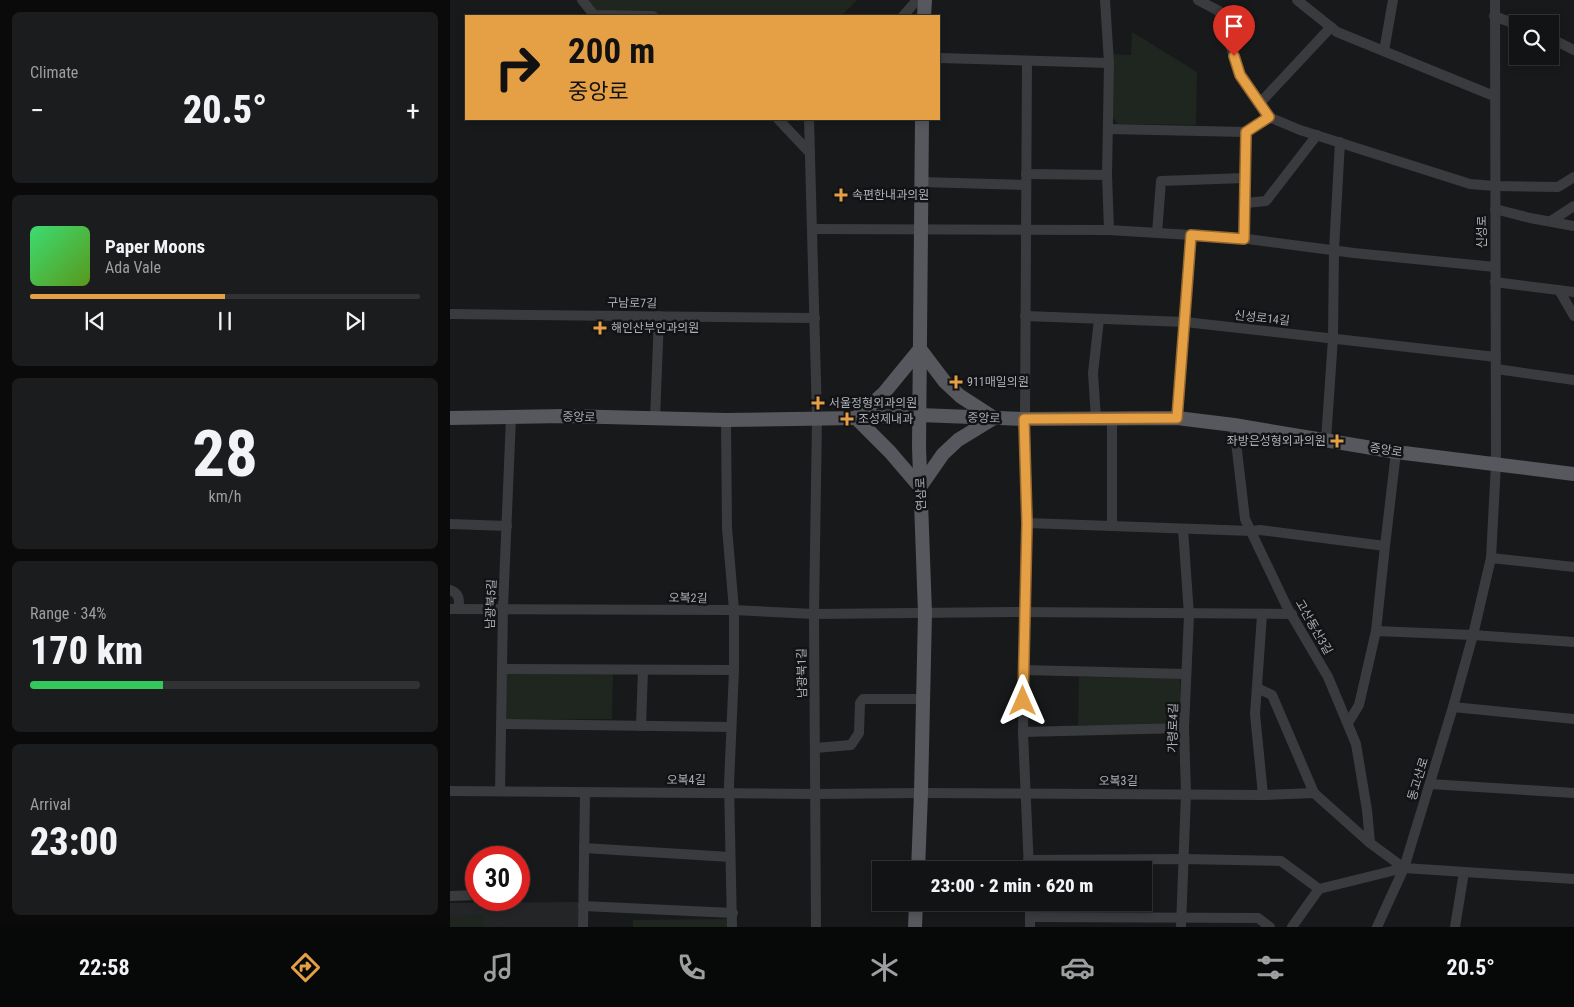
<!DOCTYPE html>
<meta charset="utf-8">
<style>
:root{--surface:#121314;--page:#1b1c1d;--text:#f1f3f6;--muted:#9c9ea0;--line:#313234;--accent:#e5a046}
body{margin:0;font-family:"Roboto Condensed","Noto Sans KR",sans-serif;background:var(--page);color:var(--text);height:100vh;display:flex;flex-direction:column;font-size:19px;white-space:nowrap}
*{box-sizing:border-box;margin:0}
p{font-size:16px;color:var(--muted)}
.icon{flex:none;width:28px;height:28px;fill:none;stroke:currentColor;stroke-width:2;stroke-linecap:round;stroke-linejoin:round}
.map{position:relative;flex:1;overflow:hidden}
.drawer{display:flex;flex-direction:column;gap:12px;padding:12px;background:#0a0a0b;width:450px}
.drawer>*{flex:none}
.top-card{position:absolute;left:15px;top:15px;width:475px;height:105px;border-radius:0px;box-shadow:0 2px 8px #0003,0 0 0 1px var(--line);background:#e5a046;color:#111;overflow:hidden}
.controls{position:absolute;left:1059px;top:15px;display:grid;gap:10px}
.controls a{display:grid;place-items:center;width:50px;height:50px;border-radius:0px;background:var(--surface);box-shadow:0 2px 8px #0003,0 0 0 1px var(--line);font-size:25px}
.speed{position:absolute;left:15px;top:846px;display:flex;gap:10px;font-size:25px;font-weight:700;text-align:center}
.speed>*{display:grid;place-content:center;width:65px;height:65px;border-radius:50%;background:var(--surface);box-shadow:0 2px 8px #0003,0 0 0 1px var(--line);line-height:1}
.speed .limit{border:8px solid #d22;background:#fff;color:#111}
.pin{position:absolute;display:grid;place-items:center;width:42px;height:42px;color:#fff;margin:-51px -21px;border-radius:50% 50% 50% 0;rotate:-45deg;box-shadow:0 0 5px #0007}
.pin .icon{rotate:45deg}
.me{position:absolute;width:55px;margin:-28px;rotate:0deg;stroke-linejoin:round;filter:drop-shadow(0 0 4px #0008)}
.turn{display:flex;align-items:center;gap:18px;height:105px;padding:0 20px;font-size:22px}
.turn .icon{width:65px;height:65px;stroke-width:2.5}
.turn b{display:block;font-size:35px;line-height:42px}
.big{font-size:38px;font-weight:800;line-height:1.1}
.drawer .card{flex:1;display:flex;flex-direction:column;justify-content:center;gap:8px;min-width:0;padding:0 18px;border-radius:8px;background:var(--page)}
.drawer .dial{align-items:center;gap:0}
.dial b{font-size:65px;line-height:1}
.song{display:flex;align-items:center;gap:15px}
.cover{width:60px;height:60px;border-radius:8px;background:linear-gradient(135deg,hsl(140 70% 55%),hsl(90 70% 35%))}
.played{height:5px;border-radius:2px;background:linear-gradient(90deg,var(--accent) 50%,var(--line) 50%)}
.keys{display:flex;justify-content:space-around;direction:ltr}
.heat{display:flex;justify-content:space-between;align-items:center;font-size:28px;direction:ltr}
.charge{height:8px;border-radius:4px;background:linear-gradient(90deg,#34c759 34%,var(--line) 0)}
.trip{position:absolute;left:422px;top:861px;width:280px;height:50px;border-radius:0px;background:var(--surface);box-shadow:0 2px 8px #0003,0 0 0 1px var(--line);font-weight:800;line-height:50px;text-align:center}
.menu{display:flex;height:80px;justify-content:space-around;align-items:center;background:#070808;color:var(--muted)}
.menu .icon{width:35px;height:35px}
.menu .selected{color:var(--accent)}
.menu b{font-size:22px;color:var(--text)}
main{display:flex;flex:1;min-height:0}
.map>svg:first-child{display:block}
</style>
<main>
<section class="drawer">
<div class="card"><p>Climate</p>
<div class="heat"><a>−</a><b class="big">20.5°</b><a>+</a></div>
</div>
<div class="card">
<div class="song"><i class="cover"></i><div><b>Paper Moons</b><p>Ada Vale</p></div></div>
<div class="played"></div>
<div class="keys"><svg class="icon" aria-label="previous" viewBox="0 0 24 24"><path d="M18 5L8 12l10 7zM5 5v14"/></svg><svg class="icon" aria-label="pause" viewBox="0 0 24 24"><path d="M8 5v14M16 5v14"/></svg><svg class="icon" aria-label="next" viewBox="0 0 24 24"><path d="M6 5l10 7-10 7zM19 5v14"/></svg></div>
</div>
<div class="card dial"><b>28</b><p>km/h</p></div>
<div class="card"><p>Range · 34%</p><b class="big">170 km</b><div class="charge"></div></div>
<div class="card"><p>Arrival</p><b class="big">23:00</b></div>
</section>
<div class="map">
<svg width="1124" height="927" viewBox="0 0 1124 927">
<rect width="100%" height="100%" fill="#18191a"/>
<path fill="#242527" d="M128,902V927H0V903Z"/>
<g fill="#1f251f">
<path d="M132,0H407L391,16L144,15Z"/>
<path d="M682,32L747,72L746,125L668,124L662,117L663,54L681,55Z"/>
<path d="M56,673H163L162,719H55Z"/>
<path d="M629,677L730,678V726L628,725Z"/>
<path d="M34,915V927H0V916Z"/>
<path d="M277,919V927H183V920Z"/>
</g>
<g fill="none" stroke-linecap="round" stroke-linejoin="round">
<g stroke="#3a3b3f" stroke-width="10">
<path d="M132,0L144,15L203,16"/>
<path d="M655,0L659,63L657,175L659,230"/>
<path d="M748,0L769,11L790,75L819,117L850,130L1020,184L1045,186L1108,187L1124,177"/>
<path d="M847,0L887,32L1044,96"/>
<path d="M453,16L467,0"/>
<path d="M1044,16L1068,25"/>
<path d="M1100,38L1124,50"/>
<path d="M934,51L943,0"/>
<path d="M489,58L659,63"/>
<path d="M577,61L575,419L577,523L573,732L579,870"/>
<path d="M810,103L881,27"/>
<path d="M328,119L360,153"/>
<path d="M359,119L367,418L364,614L366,927"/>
<path d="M658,129L796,132"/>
<path d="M796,132L819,117"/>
<path d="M576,174L657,175"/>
<path d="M471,182L576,185"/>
<path d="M796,203L816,201L867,135"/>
<path d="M1045,209L1080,218L1124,226"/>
<path d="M1101,221L1124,206"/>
<path d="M362,229L659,230L790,238L904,253L1045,267"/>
<path d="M707,233L711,181L795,178"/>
<path d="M794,239L796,132"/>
<path d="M1045,282L1124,292"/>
<path d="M1109,290L1124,316"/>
<path d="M0,314L365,318"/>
<path d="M575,316L735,322L1046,357"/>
<path d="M1046,369L1124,380"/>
<path d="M727,418L741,235"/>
<path d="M646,419L643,373L649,319"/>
<path d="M662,419V526"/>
<path d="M205,420L209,316"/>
<path d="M276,420L277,528L284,610V670L279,784L282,927"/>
<path d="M784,425L795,519L838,609L878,677L906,744L917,810L920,843"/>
<path d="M876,440L883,338L884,250L890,142"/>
<path d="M577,523L802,531L810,530L935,546L926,631L909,705L898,723"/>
<path d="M0,524L57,526"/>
<path d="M935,546L946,452"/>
<path d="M1041,558L1124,567"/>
<path d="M0,590C10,594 9,599 9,609"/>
<path d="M0,609L284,610L364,614L563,612L842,614"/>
<path d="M812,615L805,714L813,795"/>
<path d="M926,631L1023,635L1124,642"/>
<path d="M52,669L284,670"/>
<path d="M574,670L736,674"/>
<path d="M807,688L822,695L864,793"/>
<path d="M1003,707L1124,719"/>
<path d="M51,724L281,727"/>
<path d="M191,726L193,670"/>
<path d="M573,732L734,728"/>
<path d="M365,748L401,745L409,733L410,703L413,699H473"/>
<path d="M980,784L1124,793"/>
<path d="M0,791L365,794L471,793L813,795L864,793L920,843L954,868"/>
<path d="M50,791L53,608L61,417"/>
<path d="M134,848L280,857"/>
<path d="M578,860L734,859L831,861L869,889L954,868L1124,879"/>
<path d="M0,896L26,895"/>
<path d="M133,906L283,913"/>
<path d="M580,917L808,918L820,927"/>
<path d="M133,927L135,793"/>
<path d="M580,927V902"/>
<path d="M731,927L736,793L734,728L739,615L733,529"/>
<path d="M842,927L869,889"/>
<path d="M927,927L954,868L1003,707L1023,635L1041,558L1046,464L1045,0"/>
<path d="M1005,927L1014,872"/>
</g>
<g stroke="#56585e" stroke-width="14">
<path d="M474,16L475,0"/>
<path d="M470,349L495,382L510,396L544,418L508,440L493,454L470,487L440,452L406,418L434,393Z"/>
<path d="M0,418L114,416L276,420L406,418L469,415L575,419L727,418L784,425L946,452L1124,474"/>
<path d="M468,870L471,793L475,613L469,447L472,119"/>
<path d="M465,927L466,902"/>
</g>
</g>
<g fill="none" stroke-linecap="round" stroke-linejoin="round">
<g stroke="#95682e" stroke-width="12">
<path id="route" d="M573,701L577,523L574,419L727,418L741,235L794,239L796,132L819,117L790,75L784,56"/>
</g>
<use href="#route" stroke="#e5a046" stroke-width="9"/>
</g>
<g fill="#e5a046" stroke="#131315" stroke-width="2">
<path d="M388.5 187.5h5v5h5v5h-5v5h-5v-5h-5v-5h5z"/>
<path d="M147.5 320.5h5v5h5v5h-5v5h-5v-5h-5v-5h5z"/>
<path d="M503.5 374.5h5v5h5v5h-5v5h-5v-5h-5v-5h5z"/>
<path d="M365.5 395.5h5v5h5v5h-5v5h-5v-5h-5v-5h5z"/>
<path d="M394.5 411.5h5v5h5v5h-5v5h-5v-5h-5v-5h5z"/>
<path d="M884.5 433.5h5v5h5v5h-5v5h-5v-5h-5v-5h5z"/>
</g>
<g text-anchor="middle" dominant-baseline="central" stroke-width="5" stroke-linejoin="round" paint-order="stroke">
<g font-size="12" fill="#acb1b9" stroke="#131315" text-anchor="start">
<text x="402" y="195">속편한내과의원</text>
<text x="161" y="328">해인산부인과의원</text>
<text x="517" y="382">911매일의원</text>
<text x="379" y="403">서울정형외과의원</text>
<text x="408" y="419">조성제내과</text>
<text x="876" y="441" text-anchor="end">좌방은성형외과의원</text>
</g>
<g font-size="12" fill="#acb1b9" stroke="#131315">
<text transform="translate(1032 232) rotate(-90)">신성로</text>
<text transform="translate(182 303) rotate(1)">구남로7길</text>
<text transform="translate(812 318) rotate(6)">신성로14길</text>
<text transform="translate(129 417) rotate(2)">중앙로</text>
<text transform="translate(534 418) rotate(2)">중앙로</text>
<text transform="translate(936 450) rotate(9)">중앙로</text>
<text transform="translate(471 494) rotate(-92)">연삼로</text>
<text transform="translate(238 598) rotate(1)">오복2길</text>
<text transform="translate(41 604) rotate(-88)">남광북5길</text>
<text transform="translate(864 627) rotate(60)">고산동산3길</text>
<text transform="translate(352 673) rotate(-91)">남광북1길</text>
<text transform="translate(723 728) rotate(-89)">가령로4길</text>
<text transform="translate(968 779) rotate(-73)">동고산로</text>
<text x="236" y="780">오복4길</text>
<text x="668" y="781">오복3길</text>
</g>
</g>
</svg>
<div class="controls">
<a><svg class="icon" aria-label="search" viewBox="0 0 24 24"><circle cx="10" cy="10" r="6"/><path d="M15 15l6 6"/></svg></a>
</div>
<div class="speed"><div class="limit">30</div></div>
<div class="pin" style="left:784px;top:56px;background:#d93025"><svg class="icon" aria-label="arrive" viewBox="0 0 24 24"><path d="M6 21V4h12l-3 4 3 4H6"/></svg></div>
<svg class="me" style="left:573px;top:701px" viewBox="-20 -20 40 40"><path d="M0-17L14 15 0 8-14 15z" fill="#e5a046" stroke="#fff" stroke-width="4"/></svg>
<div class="trip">23:00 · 2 min · 620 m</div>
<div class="top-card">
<div class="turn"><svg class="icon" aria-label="right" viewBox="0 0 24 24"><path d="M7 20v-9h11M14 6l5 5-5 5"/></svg><div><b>200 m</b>중앙로</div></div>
</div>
</div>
</main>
<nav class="menu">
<b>22:58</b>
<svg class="icon selected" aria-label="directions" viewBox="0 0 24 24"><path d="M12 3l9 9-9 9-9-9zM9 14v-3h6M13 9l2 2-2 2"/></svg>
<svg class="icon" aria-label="music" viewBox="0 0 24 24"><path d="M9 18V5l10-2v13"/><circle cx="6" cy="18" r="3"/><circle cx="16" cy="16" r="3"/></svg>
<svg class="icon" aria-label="phone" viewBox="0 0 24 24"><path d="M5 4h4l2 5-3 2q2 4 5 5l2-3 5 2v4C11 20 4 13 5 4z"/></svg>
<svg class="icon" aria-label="climate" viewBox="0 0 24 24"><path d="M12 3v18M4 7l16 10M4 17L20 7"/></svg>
<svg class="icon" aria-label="car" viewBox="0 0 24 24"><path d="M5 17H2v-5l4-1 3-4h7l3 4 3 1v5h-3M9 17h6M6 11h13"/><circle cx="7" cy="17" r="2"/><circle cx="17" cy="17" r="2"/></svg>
<svg class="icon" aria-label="filters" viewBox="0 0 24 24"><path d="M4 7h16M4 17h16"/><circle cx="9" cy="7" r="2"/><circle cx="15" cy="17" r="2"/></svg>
<b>20.5°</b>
</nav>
